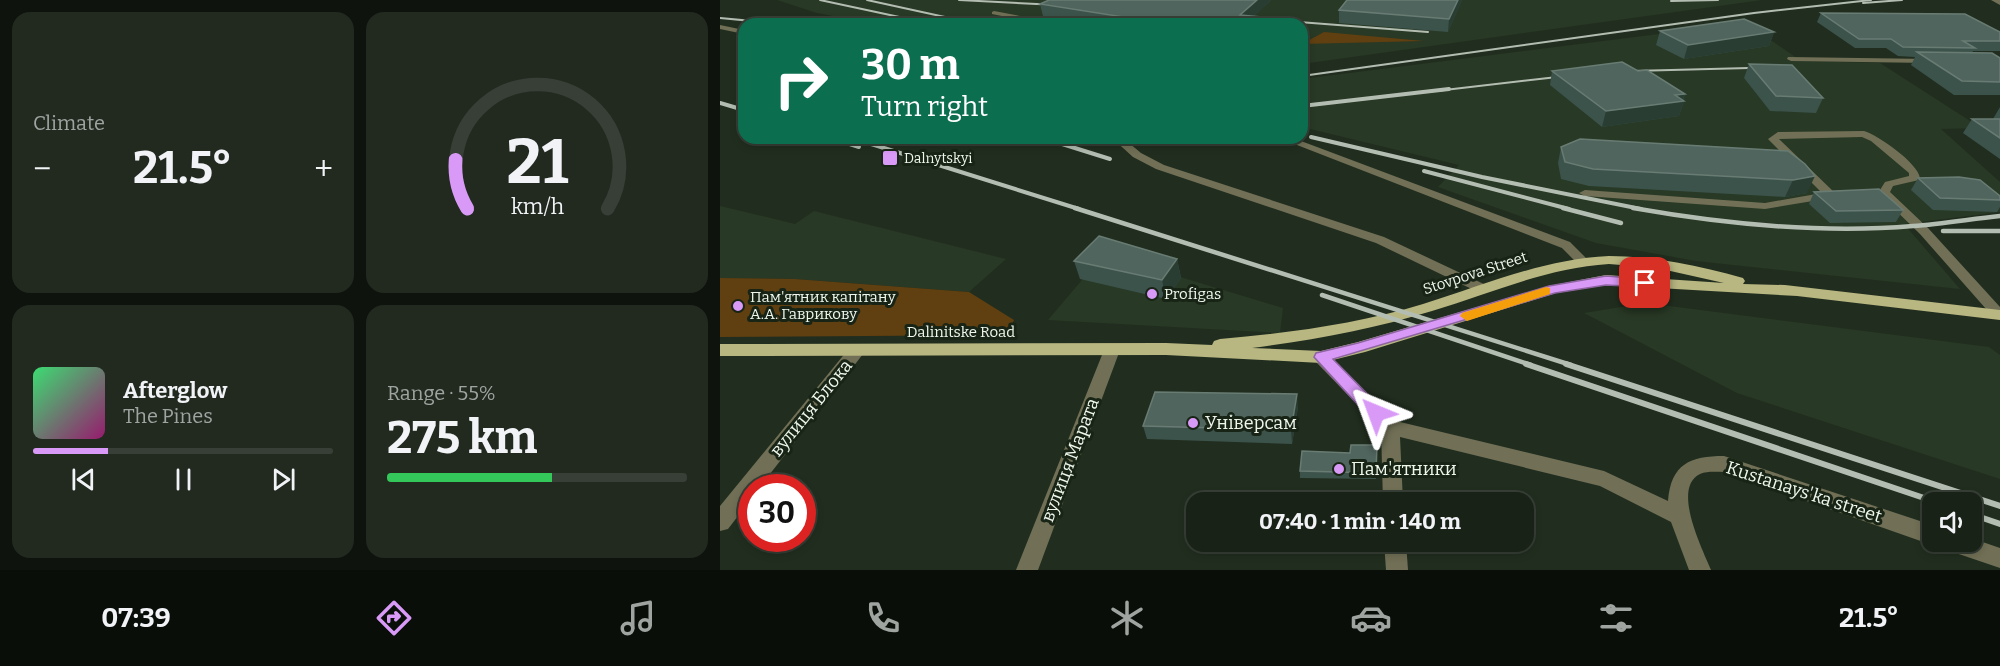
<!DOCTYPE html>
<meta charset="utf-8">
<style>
:root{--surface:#192217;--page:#222a20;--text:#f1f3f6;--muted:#9fa4a1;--line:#373f36;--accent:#d99af7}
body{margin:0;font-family:Bitter,serif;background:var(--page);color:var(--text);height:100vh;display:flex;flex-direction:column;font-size:22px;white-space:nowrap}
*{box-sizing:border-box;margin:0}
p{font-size:20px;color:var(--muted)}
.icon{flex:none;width:33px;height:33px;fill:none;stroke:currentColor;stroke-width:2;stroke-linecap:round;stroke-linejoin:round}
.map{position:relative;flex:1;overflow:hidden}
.details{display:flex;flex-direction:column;gap:12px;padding:12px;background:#0e130d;width:720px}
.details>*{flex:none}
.hud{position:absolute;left:18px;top:18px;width:570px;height:126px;border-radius:18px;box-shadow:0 3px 9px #0003,0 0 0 2px var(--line);background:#0b6e4f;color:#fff;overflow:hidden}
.fabs{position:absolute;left:1202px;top:492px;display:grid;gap:12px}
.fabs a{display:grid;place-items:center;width:60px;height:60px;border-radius:12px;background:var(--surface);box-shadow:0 3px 9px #0003,0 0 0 2px var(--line);font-size:30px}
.speed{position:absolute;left:18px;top:474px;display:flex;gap:12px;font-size:30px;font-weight:700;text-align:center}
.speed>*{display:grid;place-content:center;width:78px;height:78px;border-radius:50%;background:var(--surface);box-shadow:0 3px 9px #0003,0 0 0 2px var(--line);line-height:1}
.speed .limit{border:9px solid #d22;background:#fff;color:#111}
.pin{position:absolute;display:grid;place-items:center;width:51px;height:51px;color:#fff;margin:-26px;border-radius:12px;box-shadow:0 3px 9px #0006}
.me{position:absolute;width:66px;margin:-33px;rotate:316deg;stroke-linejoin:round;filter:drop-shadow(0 0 4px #0008)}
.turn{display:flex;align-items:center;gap:21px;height:126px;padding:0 24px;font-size:27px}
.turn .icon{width:78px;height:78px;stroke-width:2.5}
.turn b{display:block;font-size:42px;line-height:51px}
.big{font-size:45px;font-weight:700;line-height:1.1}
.details .tile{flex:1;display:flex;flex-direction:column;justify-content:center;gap:9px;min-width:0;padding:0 21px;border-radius:18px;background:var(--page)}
.details .dial{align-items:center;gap:0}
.dial svg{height:156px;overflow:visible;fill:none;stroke:var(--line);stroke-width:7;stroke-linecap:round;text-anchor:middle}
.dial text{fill:var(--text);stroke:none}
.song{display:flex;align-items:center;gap:18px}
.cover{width:72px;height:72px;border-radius:9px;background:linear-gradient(135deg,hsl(140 70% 55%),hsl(320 70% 35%))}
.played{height:6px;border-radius:3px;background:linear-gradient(90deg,var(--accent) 25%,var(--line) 25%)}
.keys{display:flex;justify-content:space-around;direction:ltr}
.heat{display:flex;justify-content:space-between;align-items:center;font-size:33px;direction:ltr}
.charge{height:9px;border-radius:4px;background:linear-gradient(90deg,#34c759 55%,var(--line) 0)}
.details .tiles{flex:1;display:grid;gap:12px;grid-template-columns:repeat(2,1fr)}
.trip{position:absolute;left:466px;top:492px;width:348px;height:60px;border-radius:18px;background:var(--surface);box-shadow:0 3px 9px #0003,0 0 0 2px var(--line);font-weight:700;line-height:60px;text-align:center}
.tab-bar{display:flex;height:96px;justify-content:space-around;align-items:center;background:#0a0e09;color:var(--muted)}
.tab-bar .icon{width:42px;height:42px}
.tab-bar .current{color:var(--accent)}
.tab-bar b{font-size:27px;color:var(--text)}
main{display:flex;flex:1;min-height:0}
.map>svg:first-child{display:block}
</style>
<main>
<section class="details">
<div class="tiles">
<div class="tile"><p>Climate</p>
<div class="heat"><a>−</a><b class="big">21.5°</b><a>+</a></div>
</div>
<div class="tile dial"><svg viewBox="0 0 100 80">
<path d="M14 69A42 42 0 1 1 86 69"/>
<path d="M14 69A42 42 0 0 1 8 44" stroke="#d99af7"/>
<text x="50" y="56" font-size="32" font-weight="700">21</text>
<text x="50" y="72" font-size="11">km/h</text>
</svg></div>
<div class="tile">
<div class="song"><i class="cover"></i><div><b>Afterglow</b><p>The Pines</p></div></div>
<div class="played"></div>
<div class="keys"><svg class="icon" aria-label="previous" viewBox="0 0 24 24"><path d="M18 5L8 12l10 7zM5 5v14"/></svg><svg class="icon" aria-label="pause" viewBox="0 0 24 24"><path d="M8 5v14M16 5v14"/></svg><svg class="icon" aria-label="next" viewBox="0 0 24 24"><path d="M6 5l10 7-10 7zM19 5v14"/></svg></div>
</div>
<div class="tile"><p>Range · 55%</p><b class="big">275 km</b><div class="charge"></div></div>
</div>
</section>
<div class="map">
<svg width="1280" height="570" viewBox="0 0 1280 570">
<rect width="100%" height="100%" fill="#212e1f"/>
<g fill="#283925">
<path d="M57,0H1042L582,64V24H156L97,13Z"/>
<path d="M1026,23L1081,61L1160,63L1261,128L1221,129L1280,182V212L1184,224L1240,289L976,261L876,243L718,187L739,165L582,127V79Z"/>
<path d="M0,206L75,224L94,211L286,259L249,292L75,279L0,278Z"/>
<path d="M384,254L563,308L560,333L328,320Z"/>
<path d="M926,303L1269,347L1280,355V479L1017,393L864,313Z"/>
</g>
<g fill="#603f10">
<path d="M604,32L704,41L582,44Z"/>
<path d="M0,278L75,279L249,292L294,320L287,335L0,337Z"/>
</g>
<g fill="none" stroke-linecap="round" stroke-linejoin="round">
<g fill="#717056" fill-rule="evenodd">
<path d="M1271,0H1280V5Z"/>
<path d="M274,11L332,22L336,24H321L272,14V12Z"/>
<path d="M0,25L24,30V34L0,29Z"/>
<path d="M1068,57L1210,59L1214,61L1210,63L1071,61L1067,59Z"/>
<path d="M1144,131C1158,135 1198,163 1200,178L1199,180L1173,186L1170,192L1208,228L1280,307V319L1274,318L1200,234L1161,196L1141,195V191L1160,190L1165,182L1189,176V173L1151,141L1142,137L1059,139L1115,193V197L1111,198L1045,209L865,196L859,193L865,190L1045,203L1102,193L1048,139L1058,132Z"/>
<path d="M392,138H403L421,153L444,165L664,237L768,286L770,289L768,292H758L656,243L436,169L413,157Z"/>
<path d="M559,138H573L850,242L870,262L864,266L859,265L842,248Z"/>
</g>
<g fill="#717056" fill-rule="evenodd">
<path d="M137,344L143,346L145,350L143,354L39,488H32V498L8,529L0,531V506L131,346Z"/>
<path d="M392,344L398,346L400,350L318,570H296L384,350L386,346Z"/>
<path d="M601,351L607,353L676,421L884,471L948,501C951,464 970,456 1004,456L1212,525V542H1220L1212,545L1004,472C996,472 987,471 980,474C951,488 983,550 991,570H969L951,522L880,486L680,437L683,502H663L661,429L595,361L593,357L595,353Z"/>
<path d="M1251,538L1280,548V568L1224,549L1221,542H1251Z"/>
<path d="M664,542H686L688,570H666Z"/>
</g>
<path fill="#b8b681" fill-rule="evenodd" d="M889,256C934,256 980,266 1023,278L1025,281L1023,284L1065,285L1280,310V320L1077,296L886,285L836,293L645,352L601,363L446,355L0,356V344L446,343L492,345L494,341L500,339C569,333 637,324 703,304C765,285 823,259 889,256ZM889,264L937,268L1004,283L886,275L829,286L638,342L601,351L532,348C594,340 653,329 712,311C772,293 826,268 889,264Z"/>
<g stroke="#b4bdb2" stroke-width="2">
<path d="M100,0L212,24"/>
<path d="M147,0L257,24"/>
<path d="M239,0L337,5"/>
<path d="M951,1L998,0"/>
<path d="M1143,3L1182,0"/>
<path d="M0,18L64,24"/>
<path d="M526,18L708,32"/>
<path d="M912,71L1029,68"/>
<path d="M582,76L1034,13L1151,0"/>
<path d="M716,91L846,76"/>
</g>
<g stroke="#b4bdb2" stroke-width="4">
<path d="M0,103L24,110"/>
<path d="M582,106L729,89"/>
<path d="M591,137L762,177L921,209"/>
<path d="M111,138L139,147"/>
<path d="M132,138L359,209"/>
<path d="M323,138L390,159"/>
<path d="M704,171L849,209"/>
</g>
<g stroke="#b4bdb2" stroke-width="4.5">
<path d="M355,208L851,365"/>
<path d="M843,208L901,223"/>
<path d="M913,208C1004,224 1100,234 1193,226C1222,224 1251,219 1280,216"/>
<path d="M1223,231H1280"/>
<path d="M602,295L811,365"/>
</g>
<g stroke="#b4bdb2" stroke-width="6">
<path d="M806,364L1216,502"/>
<path d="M846,364L1280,506"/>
<path d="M1251,514L1280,524"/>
</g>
</g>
<g fill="#3c534c">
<path d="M551,0L534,16L543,17L544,24H370L323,16L320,4Z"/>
<path d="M627,0H742L728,32L619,23V10Z"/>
<path d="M1101,13L1280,32V51H1253L1252,53L1280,58V95H1234L1191,65L1195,57L1178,56L1166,48H1135L1097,22Z"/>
<path d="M940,31L1054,32L1049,46L964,59L936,45Z"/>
<path d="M1029,64L1103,98L1096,113L1050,111L1024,78Z"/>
<path d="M832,71H918L965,94L963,100L964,101L959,116L882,127L830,85Z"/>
<path d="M1280,107V159L1243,133L1252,119H1273Z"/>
<path d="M841,147L1068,151L1087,193L1065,197L869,186L841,179L838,163Z"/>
<path d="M1198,178L1280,196V207L1277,212L1213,210L1191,190Z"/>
<path d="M1094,192L1183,210L1176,222L1110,223L1089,204Z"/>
<path d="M457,259L461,278L446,299L360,279L354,261Z"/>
<path d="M578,407L572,444L427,439L423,426Z"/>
<path d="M657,445L656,479L580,478V471L630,453Z"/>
<path d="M725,543V542H774Z"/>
</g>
<g fill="#293d33">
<path d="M537,0H551L526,24L520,15Z"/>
<path d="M738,0H742L728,32L729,19Z"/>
<path d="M543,17L544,24H532Z"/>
<path d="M1054,32L1049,46L964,59L968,45Z"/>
<path d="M965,94L962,101H964L959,116L882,127L886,111Z"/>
<path d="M1095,176L1087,193L1065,197L1073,180Z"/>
<path d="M457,259L461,278L446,299L442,280Z"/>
<path d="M577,394L578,407L572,444L571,430Z"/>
</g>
<g fill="#50655d" stroke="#697c74" stroke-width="1.5">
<path d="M329,0H537L520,15L543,17L532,24H448L320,4Z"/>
<path d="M627,0H738L729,19L619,10Z"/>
<path d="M1101,13L1245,14L1280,32V41H1243L1255,48L1183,47L1171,39H1139Z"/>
<path d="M1024,19L1054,32L968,45L940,31Z"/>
<path d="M1197,52L1272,53L1280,58V82L1242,81Z"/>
<path d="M902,62L918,71L927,70L965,94L955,95L964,101L886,111L832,71Z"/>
<path d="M1029,64L1072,65L1103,98L1056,96Z"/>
<path d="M1252,119H1280V138Z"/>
<path d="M860,139L1068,151L1085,164L1095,176L1073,180L873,169L845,162L841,147Z"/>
<path d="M1239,177L1260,180L1280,196V200L1220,198L1198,178Z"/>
<path d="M1159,189L1183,210L1116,211L1094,192Z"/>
<path d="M379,236L457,259L442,280L354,261Z"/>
<path d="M435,392L577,394L571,430L423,426Z"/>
<path d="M631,445H657L656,473L580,471L582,451L630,453Z"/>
<rect x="722" y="501" width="47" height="1"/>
</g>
<path fill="#d99af7" stroke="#8d64a1" stroke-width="1.5" d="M886,276L925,279L932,283L925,287L886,285L835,293L613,359L662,409L665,413L662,418H650L594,357L596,353L638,343L829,286Z"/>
<path fill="#f59e0b" d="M826,287L830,288V294L747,321L740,316L742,313Z"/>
<g fill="#d99af7" stroke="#182415" stroke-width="2">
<rect x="162" y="150" width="16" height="16" rx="3"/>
<circle cx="432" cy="294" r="6"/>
<circle cx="18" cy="306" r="6"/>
<circle cx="473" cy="423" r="6"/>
<circle cx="619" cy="469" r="6"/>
</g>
<g text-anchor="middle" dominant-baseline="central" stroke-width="6" stroke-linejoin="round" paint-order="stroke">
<g font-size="14" fill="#eff7ed" stroke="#182415" text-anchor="start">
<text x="184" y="158">Dalnytskyi</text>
</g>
<g font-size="15" fill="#eff7ed" stroke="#182415">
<text transform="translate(755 273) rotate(-18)">Stovpova Street</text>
<text x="241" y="332">Dalinitske Road</text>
</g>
<g font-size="15" fill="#eff7ed" stroke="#182415" text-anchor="start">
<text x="444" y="294">Profigas</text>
<text x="30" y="297">Пам'ятник капітану<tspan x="30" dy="17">А.А. Гаврикову</tspan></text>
</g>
<g font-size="18" fill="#eff7ed" stroke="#182415">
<text transform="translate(91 408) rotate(-51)">вулиця Блока</text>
<text transform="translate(350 460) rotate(-69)">вулиця Марата</text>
<text transform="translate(1084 492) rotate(18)">Kustanays'ka street</text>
</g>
<g font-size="18" fill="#eff7ed" stroke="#182415" text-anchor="start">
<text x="485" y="423">Універсам</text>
<text x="631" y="469">Пам'ятники</text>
</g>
</g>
</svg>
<div class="fabs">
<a><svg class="icon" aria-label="sound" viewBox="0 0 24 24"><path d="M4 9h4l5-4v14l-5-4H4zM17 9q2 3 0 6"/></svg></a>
</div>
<div class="speed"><div class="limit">30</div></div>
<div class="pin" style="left:925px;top:283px;background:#d93025"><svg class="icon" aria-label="arrive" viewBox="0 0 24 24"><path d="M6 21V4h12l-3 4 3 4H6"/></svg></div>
<svg class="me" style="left:656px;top:413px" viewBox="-20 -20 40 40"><path d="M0-17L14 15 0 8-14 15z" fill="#d99af7" stroke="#fff" stroke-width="4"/></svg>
<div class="trip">07:40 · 1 min · 140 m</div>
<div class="hud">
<div class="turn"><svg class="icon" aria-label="right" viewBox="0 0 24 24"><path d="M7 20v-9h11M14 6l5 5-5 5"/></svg><div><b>30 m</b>Turn right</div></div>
</div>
</div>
</main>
<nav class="tab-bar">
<b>07:39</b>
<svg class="icon current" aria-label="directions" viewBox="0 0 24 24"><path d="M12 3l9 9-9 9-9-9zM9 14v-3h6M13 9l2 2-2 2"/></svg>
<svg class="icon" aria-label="music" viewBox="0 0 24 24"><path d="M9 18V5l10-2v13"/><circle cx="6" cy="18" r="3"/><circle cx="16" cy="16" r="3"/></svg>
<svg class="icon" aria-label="phone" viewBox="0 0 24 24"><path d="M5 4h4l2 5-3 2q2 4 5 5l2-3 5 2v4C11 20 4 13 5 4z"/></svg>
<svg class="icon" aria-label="climate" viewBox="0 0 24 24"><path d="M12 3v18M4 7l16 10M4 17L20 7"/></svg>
<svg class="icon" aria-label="car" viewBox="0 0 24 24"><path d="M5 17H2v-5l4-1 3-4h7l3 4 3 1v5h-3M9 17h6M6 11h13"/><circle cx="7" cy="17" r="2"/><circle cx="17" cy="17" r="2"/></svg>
<svg class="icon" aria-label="filters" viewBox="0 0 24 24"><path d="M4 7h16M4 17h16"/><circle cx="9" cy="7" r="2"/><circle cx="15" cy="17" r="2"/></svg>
<b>21.5°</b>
</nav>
